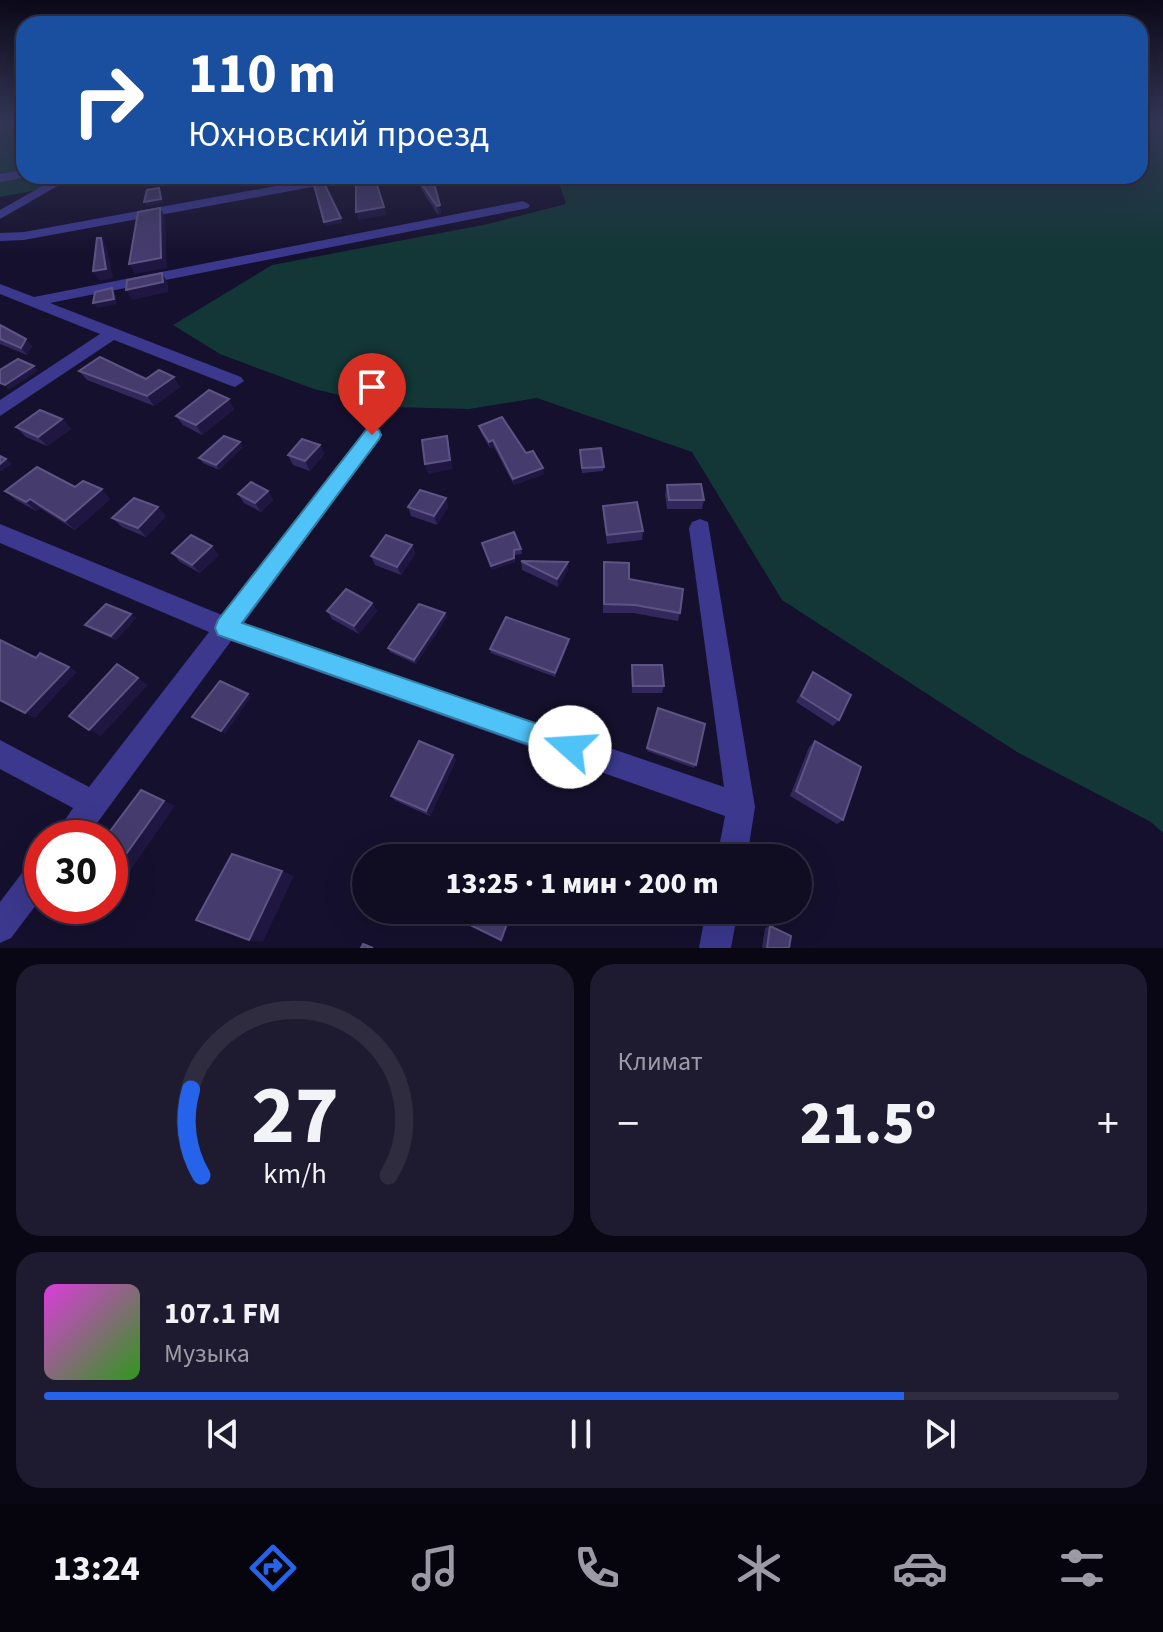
<!DOCTYPE html>
<html lang="ru">
<meta charset="utf-8">
<style>
:root{--surface:#100c22;--page:#1e1a2f;--text:#f1f3f6;--muted:#9c9ba5;--line:#302c40;--accent:#2563eb}
body{margin:0;font-family:"Source Sans 3",sans-serif;background:var(--page);color:var(--text);height:100vh;display:flex;flex-direction:column;font-size:30px;white-space:nowrap}
*{box-sizing:border-box;margin:0}
p{font-size:26px;color:var(--muted)}
.icon{flex:none;width:44px;height:44px;fill:none;stroke:currentColor;stroke-width:2;stroke-linecap:round;stroke-linejoin:round}
.map{position:relative;height:948px;overflow:hidden}
.sheet{display:flex;flex-direction:column;gap:16px;padding:16px;background:#090713;flex:1}
.sheet>*{flex:none}
.hud{position:absolute;left:16px;top:16px;width:1132px;height:168px;border-radius:24px;box-shadow:0 8px 32px #0002,0 0 0 2px var(--line);background:#1a4fa0;color:#fff;overflow:hidden}
.speed{position:absolute;left:24px;top:820px;display:flex;gap:16px;font-size:40px;font-weight:700;text-align:center}
.speed>*{display:grid;place-content:center;width:104px;height:104px;border-radius:50%;background:var(--surface);box-shadow:0 8px 32px #0002,0 0 0 2px var(--line);line-height:1}
.speed .limit{border:12px solid #d22;background:#fff;color:#111}
.pin{position:absolute;display:grid;place-items:center;width:68px;height:68px;color:#fff;margin:-82px -34px;border-radius:50% 50% 50% 0;rotate:-45deg;box-shadow:0 0 8px #0007}
.pin .icon{rotate:45deg}
.me{position:absolute;width:88px;margin:-44px;rotate:289deg;stroke-linejoin:round;filter:drop-shadow(0 0 6px #0008)}
.turn{display:flex;align-items:center;gap:28px;height:168px;padding:0 40px;font-size:36px}
.turn .icon{width:104px;height:104px;stroke-width:2.5}
.turn b{display:block;font-size:56px;line-height:68px}
.big{font-size:60px;font-weight:800;line-height:1.1}
.sheet .card{flex:1;display:flex;flex-direction:column;justify-content:center;gap:12px;min-width:0;padding:0 28px;border-radius:24px;background:var(--page)}
.sheet .dial{align-items:center;gap:0}
.dial svg{height:208px;overflow:visible;fill:none;stroke:var(--line);stroke-width:7;stroke-linecap:round;text-anchor:middle}
.dial text{fill:var(--text);stroke:none}
.song{display:flex;align-items:center;gap:24px}
.cover{width:96px;height:96px;border-radius:12px;background:linear-gradient(135deg,hsl(300 70% 55%),hsl(110 70% 35%))}
.played{height:8px;border-radius:4px;background:linear-gradient(90deg,var(--accent) 80%,var(--line) 80%)}
.keys{display:flex;justify-content:space-around;direction:ltr}
.heat{display:flex;justify-content:space-between;align-items:center;font-size:44px;direction:ltr}
.sheet .tiles{flex:1;display:grid;gap:16px;grid-template-columns:1fr 1fr}
.card:last-child{grid-column:span 2}
.trip{position:absolute;left:352px;top:844px;width:460px;height:80px;border-radius:40px;background:var(--surface);box-shadow:0 8px 32px #0002,0 0 0 2px var(--line);font-weight:800;line-height:80px;text-align:center}
.tabs{display:flex;height:128px;justify-content:space-around;align-items:center;background:#06050e;color:var(--muted)}
.tabs .icon{width:56px;height:56px}
.tabs .current{color:var(--accent)}
.tabs b{font-size:36px;color:var(--text)}
.map>svg:first-child{display:block}
</style>
<div class="map">
<svg width="1163" height="948" viewBox="0 0 1163 948">
<rect width="100%" height="100%" fill="#15102d"/>
<g fill="#123736">
<path d="M0,121H24V176H111L0,197Z"/>
<path d="M1140,121H1163V833L1151,822L1017,752L782,600L692,452L537,398L469,409L390,407L314,389L220,354L173,325L272,265L488,224L566,204L557,176H1140Z"/>
</g>
<g fill="none" stroke-linecap="round" stroke-linejoin="round">
<g fill="#3b388e" fill-rule="evenodd">
<path d="M24,170V176L28,177L0,182V174Z"/>
<path d="M60,176H75L0,219V210Z"/>
<path d="M330,176H356L350,180L24,240L0,241V233L24,232Z"/>
<path d="M523,201L530,205L528,208L50,303L241,377L244,381L235,387L229,385L114,340L0,416V400L100,334L0,294V284L34,297Z"/>
<path d="M372,428L379,430L382,435L379,440L244,623L724,787L689,528L692,522L700,519L708,522L755,807L747,858H717L725,816L231,641L86,838H53L73,808L0,769V740L89,787L209,632L0,543V524L222,615L365,430Z"/>
<path d="M42,857V897L11,938L0,943V902L31,861Z"/>
<path d="M706,910H738L731,948H699Z"/>
</g>
</g>
<g fill="#32285b">
<path d="M413,176H432L441,213L438,215Z"/>
<path d="M0,325L32,346L27,355L0,344Z"/>
<path d="M79,371L146,379L180,387L154,406L87,380Z"/>
<path d="M234,409L202,435L183,425L176,416Z"/>
<path d="M62,419L71,429L47,446L26,437L16,427Z"/>
<path d="M479,426L526,453L544,474L514,485L494,447L490,448L481,433Z"/>
<path d="M320,445L324,454L310,471L293,465L288,455Z"/>
<path d="M243,447L219,470L203,463L199,458Z"/>
<path d="M580,454L604,467L603,471L582,473Z"/>
<path d="M667,485L704,500L702,509H667L665,494Z"/>
<path d="M75,487L110,499L75,530L40,508L36,511L16,500L5,491Z"/>
<path d="M268,491L273,500L261,512L244,503L238,494Z"/>
<path d="M446,498L448,507L437,525L411,516L408,507Z"/>
<path d="M603,506L643,531L642,540L607,544L603,515Z"/>
<path d="M166,516L146,537L122,527L112,518Z"/>
<path d="M482,543L521,549L522,554L515,555V562L492,570Z"/>
<path d="M412,545L415,554L401,575L375,565L371,556Z"/>
<path d="M172,553L219,555L200,573L180,562Z"/>
<path d="M521,561L568,570L558,587L522,570Z"/>
<path d="M603,571L629,579L680,613L678,621L633,613H603Z"/>
<path d="M372,603L377,611L359,634L332,619L327,611Z"/>
<path d="M445,613L447,617L416,664L390,652L388,648Z"/>
<path d="M131,614L136,618L116,640L91,629L85,625Z"/>
<path d="M569,639V642L555,677L491,653L490,649Z"/>
<path d="M632,665L664,686L662,693H632L631,672Z"/>
<path d="M813,672L839,720L833,726L796,702L808,680Z"/>
<path d="M658,708L696,765L694,768L647,751Z"/>
<path d="M815,741L843,820L837,824L790,796L809,747Z"/>
<path d="M456,760L430,816L396,801L391,796Z"/>
<path d="M770,926L789,948H762L765,928Z"/>
</g>
<g fill="#1f1641">
<path d="M159,188L162,192L163,203L147,206L144,202Z"/>
<path d="M440,205L441,213L438,215L437,206Z"/>
<path d="M384,207L386,215L359,220L356,212Z"/>
<path d="M160,208L165,217L167,268L135,274L129,264Z"/>
<path d="M341,218L342,223L326,226L324,222Z"/>
<path d="M101,238L107,247L113,278L100,281L93,271Z"/>
<path d="M162,273L168,283V292L132,300L126,290Z"/>
<path d="M112,288L115,293L117,304L97,308L93,303Z"/>
<path d="M26,339L32,346L27,355L21,348Z"/>
<path d="M34,366L38,371L9,390L5,385Z"/>
<path d="M174,377L180,387L154,406L147,396Z"/>
<path d="M229,399L234,409L202,435L196,425Z"/>
<path d="M62,419L71,429L47,446L38,437Z"/>
<path d="M447,436L453,469L428,474L425,464Z"/>
<path d="M493,440L494,447L490,448L489,442Z"/>
<path d="M240,442L243,447L219,470L216,465Z"/>
<path d="M320,445L324,454L310,471L305,461Z"/>
<path d="M6,459L12,464L0,472V464Z"/>
<path d="M543,468L544,474L514,485L513,479Z"/>
<path d="M102,489L110,499L75,530L65,521Z"/>
<path d="M268,491L273,500L261,512L255,503Z"/>
<path d="M446,498L448,507L437,525L434,516Z"/>
<path d="M30,499L40,508L36,511L26,502Z"/>
<path d="M158,507L166,516L146,537L138,528Z"/>
<path d="M412,545L415,554L401,575L397,567Z"/>
<path d="M212,546L219,555L200,573L192,565Z"/>
<path d="M514,558L515,562L492,570L491,566Z"/>
<path d="M568,562V570L558,587L557,579Z"/>
<path d="M372,603L377,611L359,634L354,626Z"/>
<path d="M445,613L447,617L416,664L414,660Z"/>
<path d="M131,614L136,618L116,640L111,636Z"/>
<path d="M569,639V642L555,677V673Z"/>
<path d="M69,667L77,672L35,718L25,713Z"/>
<path d="M138,678L148,685L101,736L89,730Z"/>
<path d="M248,694L251,697L225,734L221,731Z"/>
<path d="M453,755L456,760L430,816L426,811Z"/>
<path d="M141,790L175,806L127,875L114,871Z"/>
<path d="M282,871L294,876L263,942L249,940Z"/>
<path d="M512,910H514L502,941L501,940Z"/>
</g>
<g fill="#453b6d" stroke="#5d5484" stroke-width="2">
<path d="M356,176H374L384,207L356,212Z"/>
<path d="M416,176H432L440,205L437,206Z"/>
<path d="M324,183L341,218L324,222L314,185Z"/>
<path d="M159,188L161,199L144,202L147,190Z"/>
<path d="M160,208L161,258L129,264L138,212Z"/>
<path d="M97,238H101L106,269L93,271Z"/>
<path d="M162,273L163,282L126,290L127,280Z"/>
<path d="M112,288L114,299L93,303L95,292Z"/>
<path d="M0,325L26,339L21,348L0,339Z"/>
<path d="M100,357L146,379L159,370L174,377L147,396L79,371Z"/>
<path d="M18,359L34,366L5,385L0,383V370Z"/>
<path d="M209,390L229,399L196,425L176,416Z"/>
<path d="M40,410L62,419L38,437L16,427Z"/>
<path d="M502,417L526,453L533,451L543,468L513,479L493,440L489,442L479,426Z"/>
<path d="M224,436L240,442L216,465L199,458Z"/>
<path d="M447,436L450,460L425,464L422,440Z"/>
<path d="M302,439L320,445L305,461L288,455Z"/>
<path d="M601,448L604,467L582,468L580,450Z"/>
<path d="M0,456L6,459L0,464Z"/>
<path d="M37,467L75,487L83,481L102,489L65,521L30,499L26,502L5,491Z"/>
<path d="M251,482L268,491L255,503L238,494Z"/>
<path d="M701,484L704,500H669L667,485Z"/>
<path d="M420,490L446,498L434,516L408,507Z"/>
<path d="M134,498L158,507L138,528L112,518Z"/>
<path d="M637,502L643,531L607,535L603,506Z"/>
<path d="M514,532L521,549L514,550V558L491,566L482,543Z"/>
<path d="M191,535L212,546L192,565L172,553Z"/>
<path d="M386,535L412,545L397,567L371,556Z"/>
<path d="M521,561L568,562L557,579Z"/>
<path d="M604,562L629,563V579L683,589L680,613L635,605L604,604Z"/>
<path d="M346,589L372,603L354,626L327,611Z"/>
<path d="M106,604L131,614L111,636L85,625Z"/>
<path d="M419,604L445,613L414,660L388,648Z"/>
<path d="M506,617L569,639L555,673L490,649Z"/>
<path d="M0,640L36,658L40,653L69,667L25,713L0,700Z"/>
<path d="M117,664L138,678L89,730L69,716Z"/>
<path d="M632,665H662L664,686H633Z"/>
<path d="M813,672L851,695L839,720L801,696Z"/>
<path d="M220,681L248,694L221,731L192,717Z"/>
<path d="M658,708L705,724L696,765L647,748Z"/>
<path d="M419,741L453,755L426,811L391,796Z"/>
<path d="M815,741L861,767L843,820L796,791Z"/>
<path d="M141,790L164,801L114,871L110,869V838H105Z"/>
<path d="M232,854L282,871L249,940L196,920Z"/>
<path d="M464,910H512L501,940L460,920Z"/>
<path d="M770,926L791,936L789,948H767Z"/>
<path d="M363,944L373,948H361Z"/>
</g>
<linearGradient id="sky" x2="0" y2="1"><stop stop-color="#0c0919"/><stop offset="0.48" stop-color="#353757"/><stop offset="1" stop-color="#353757" stop-opacity="0"/></linearGradient>
<rect width="1163" height="254" fill="url(#sky)"/>
<path fill="#4fc3f7" stroke="#337fa1" stroke-width="2" d="M372,428L379,430L381,435L379,439L242,623L570,735L578,738L582,747L578,756L570,759L218,635L215,628L218,620L366,430Z"/>
</svg>
<div class="speed"><div class="limit">30</div></div>
<div class="pin" style="left:372px;top:435px;background:#d93025"><svg class="icon" aria-label="arrive" viewBox="0 0 24 24"><path d="M6 21V4h12l-3 4 3 4H6"/></svg></div>
<svg class="me" style="left:570px;top:747px" viewBox="-20 -20 40 40"><circle r="19" fill="#fff"/><path d="M0-13L10 11 0 6-10 11z" fill="#4fc3f7"/></svg>
<div class="trip">13:25 · 1 мин · 200 m</div>
<div class="hud">
<div class="turn"><svg class="icon" aria-label="right" viewBox="0 0 24 24"><path d="M7 20v-9h11M14 6l5 5-5 5"/></svg><div><b>110 m</b>Юхновский проезд</div></div>
</div>
</div>
<section class="sheet">
<div class="tiles">
<div class="card dial"><svg viewBox="0 0 100 80">
<path d="M14 69A42 42 0 1 1 86 69"/>
<path d="M14 69A42 42 0 0 1 10 36" stroke="#2563eb"/>
<text x="50" y="56" font-size="32" font-weight="700">27</text>
<text x="50" y="72" font-size="11">km/h</text>
</svg></div>
<div class="card"><p>Климат</p>
<div class="heat"><a>−</a><b class="big">21.5°</b><a>+</a></div>
</div>
<div class="card">
<div class="song"><i class="cover"></i><div><b>107.1 FM</b><p>Музыка</p></div></div>
<div class="played"></div>
<div class="keys"><svg class="icon" aria-label="previous" viewBox="0 0 24 24"><path d="M18 5L8 12l10 7zM5 5v14"/></svg><svg class="icon" aria-label="pause" viewBox="0 0 24 24"><path d="M8 5v14M16 5v14"/></svg><svg class="icon" aria-label="next" viewBox="0 0 24 24"><path d="M6 5l10 7-10 7zM19 5v14"/></svg></div>
</div>
</div>
</section>
<nav class="tabs">
<b>13:24</b>
<svg class="icon current" aria-label="directions" viewBox="0 0 24 24"><path d="M12 3l9 9-9 9-9-9zM9 14v-3h6M13 9l2 2-2 2"/></svg>
<svg class="icon" aria-label="music" viewBox="0 0 24 24"><path d="M9 18V5l10-2v13"/><circle cx="6" cy="18" r="3"/><circle cx="16" cy="16" r="3"/></svg>
<svg class="icon" aria-label="phone" viewBox="0 0 24 24"><path d="M5 4h4l2 5-3 2q2 4 5 5l2-3 5 2v4C11 20 4 13 5 4z"/></svg>
<svg class="icon" aria-label="climate" viewBox="0 0 24 24"><path d="M12 3v18M4 7l16 10M4 17L20 7"/></svg>
<svg class="icon" aria-label="car" viewBox="0 0 24 24"><path d="M5 17H2v-5l4-1 3-4h7l3 4 3 1v5h-3M9 17h6M6 11h13"/><circle cx="7" cy="17" r="2"/><circle cx="17" cy="17" r="2"/></svg>
<svg class="icon" aria-label="filters" viewBox="0 0 24 24"><path d="M4 7h16M4 17h16"/><circle cx="9" cy="7" r="2"/><circle cx="15" cy="17" r="2"/></svg>
</nav>
